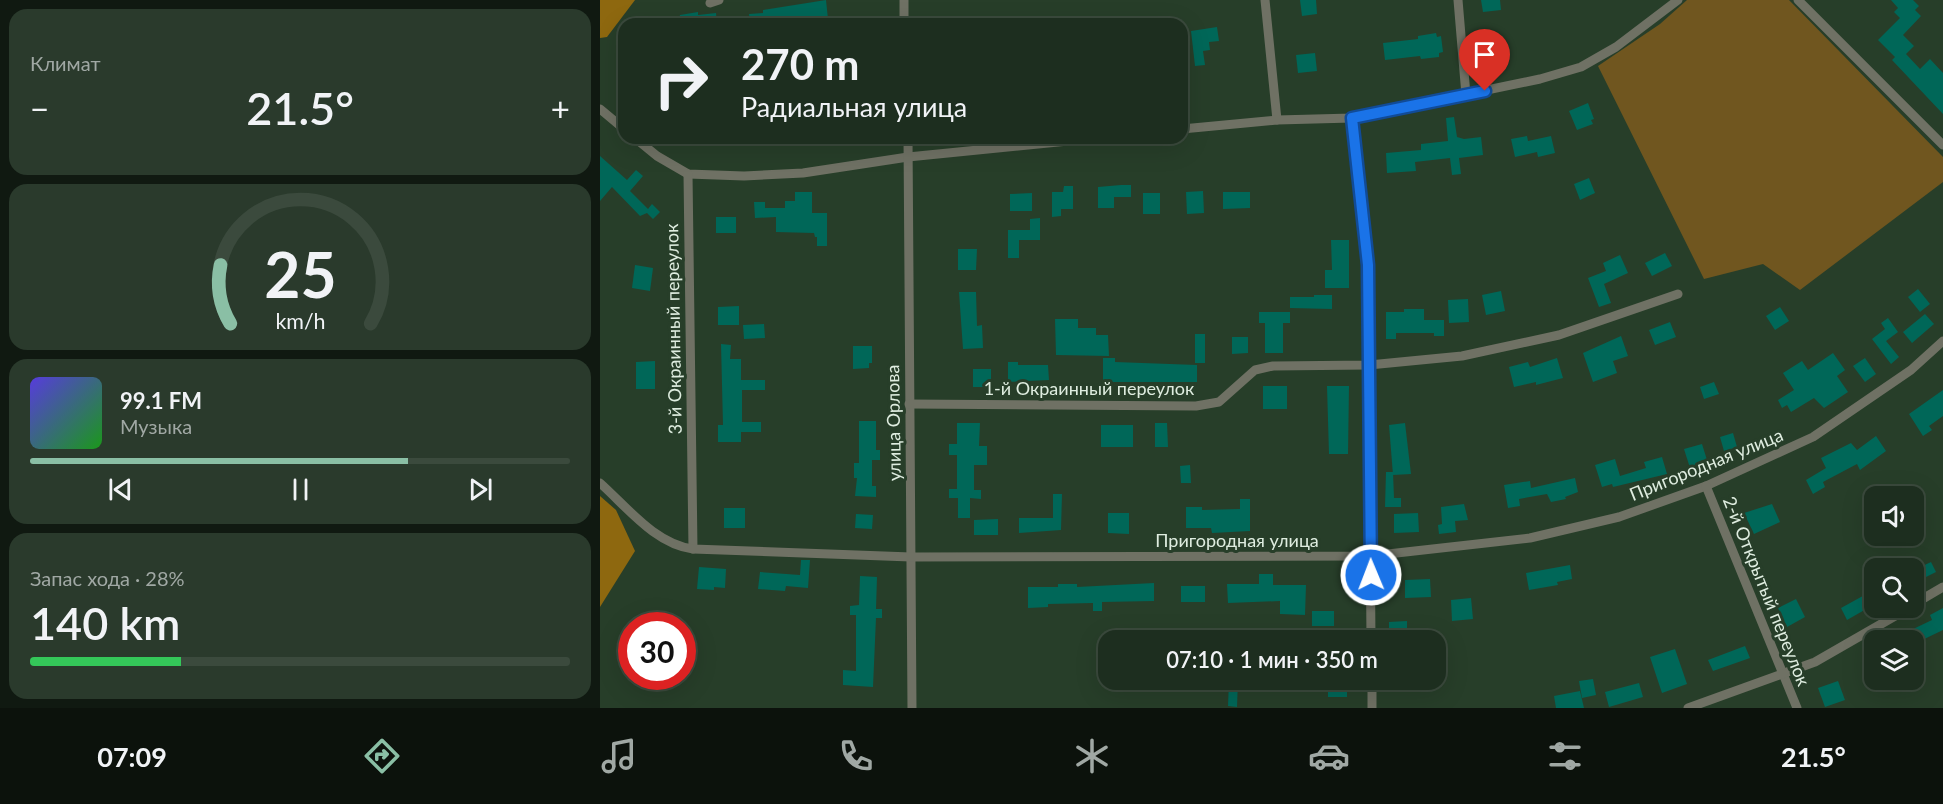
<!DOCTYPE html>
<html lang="ru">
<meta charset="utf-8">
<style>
:root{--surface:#1d2e1f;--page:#2a3a2c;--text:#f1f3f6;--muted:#a0a8a4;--line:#3b4a3d;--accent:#8abfa5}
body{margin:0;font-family:Lato,sans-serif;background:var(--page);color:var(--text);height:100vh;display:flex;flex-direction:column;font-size:22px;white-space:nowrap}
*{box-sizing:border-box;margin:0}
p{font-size:20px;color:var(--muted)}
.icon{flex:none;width:33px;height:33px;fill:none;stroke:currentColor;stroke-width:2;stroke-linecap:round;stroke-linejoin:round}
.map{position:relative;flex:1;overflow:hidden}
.side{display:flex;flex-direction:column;gap:9px;padding:9px;background:#101911;width:600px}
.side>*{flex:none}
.top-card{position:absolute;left:18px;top:18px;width:570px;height:126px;border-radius:18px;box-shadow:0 6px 24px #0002,0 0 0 2px var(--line);background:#1d2e1f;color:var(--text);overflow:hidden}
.fabs{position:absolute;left:1264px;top:486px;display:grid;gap:12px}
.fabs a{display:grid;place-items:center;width:60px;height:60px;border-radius:12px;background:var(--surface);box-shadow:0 6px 24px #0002,0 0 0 2px var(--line);font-size:30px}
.speed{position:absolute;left:18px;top:612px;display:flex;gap:12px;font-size:30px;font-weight:700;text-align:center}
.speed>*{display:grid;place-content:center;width:78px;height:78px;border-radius:50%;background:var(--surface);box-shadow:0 6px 24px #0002,0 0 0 2px var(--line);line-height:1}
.speed .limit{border:9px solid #d22;background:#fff;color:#111}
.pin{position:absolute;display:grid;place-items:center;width:51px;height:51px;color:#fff;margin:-62px -26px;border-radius:50% 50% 50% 0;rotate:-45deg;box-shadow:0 0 6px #0007}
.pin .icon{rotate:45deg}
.me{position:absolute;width:66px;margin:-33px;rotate:359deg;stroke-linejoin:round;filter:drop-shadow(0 0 4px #0008)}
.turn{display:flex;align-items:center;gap:21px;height:126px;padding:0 24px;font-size:27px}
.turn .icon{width:78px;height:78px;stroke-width:2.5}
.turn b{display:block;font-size:42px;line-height:51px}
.big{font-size:45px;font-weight:600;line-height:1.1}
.side .widget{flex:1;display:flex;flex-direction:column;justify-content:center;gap:9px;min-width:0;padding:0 21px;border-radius:18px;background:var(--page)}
.side .dial{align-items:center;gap:0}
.dial svg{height:156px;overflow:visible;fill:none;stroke:var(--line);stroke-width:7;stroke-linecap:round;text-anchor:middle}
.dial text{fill:var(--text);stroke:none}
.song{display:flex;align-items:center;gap:18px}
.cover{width:72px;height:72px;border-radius:9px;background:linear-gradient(135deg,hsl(250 70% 55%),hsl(120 70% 35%))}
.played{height:6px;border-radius:3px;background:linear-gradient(90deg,var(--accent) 70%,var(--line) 70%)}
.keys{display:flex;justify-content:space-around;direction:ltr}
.heat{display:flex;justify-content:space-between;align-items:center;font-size:33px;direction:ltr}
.charge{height:9px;border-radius:4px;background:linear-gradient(90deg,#34c759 28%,var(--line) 0)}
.trip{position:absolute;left:498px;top:630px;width:348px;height:60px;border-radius:18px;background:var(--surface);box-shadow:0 6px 24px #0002,0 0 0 2px var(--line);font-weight:600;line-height:60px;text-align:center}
.tabs{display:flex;height:96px;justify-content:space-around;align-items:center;background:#0c120c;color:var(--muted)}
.tabs .icon{width:42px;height:42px}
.tabs .active{color:var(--accent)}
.tabs b{font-size:27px;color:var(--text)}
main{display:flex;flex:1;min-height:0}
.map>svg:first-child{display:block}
</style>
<main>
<section class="side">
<div class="widget"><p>Климат</p>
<div class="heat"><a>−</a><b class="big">21.5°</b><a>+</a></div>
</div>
<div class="widget dial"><svg viewBox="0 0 100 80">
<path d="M14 69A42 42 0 1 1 86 69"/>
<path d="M14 69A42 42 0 0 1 9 39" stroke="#8abfa5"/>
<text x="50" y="56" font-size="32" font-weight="700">25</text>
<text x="50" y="72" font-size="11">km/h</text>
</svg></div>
<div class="widget">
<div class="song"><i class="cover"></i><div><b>99.1 FM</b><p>Музыка</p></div></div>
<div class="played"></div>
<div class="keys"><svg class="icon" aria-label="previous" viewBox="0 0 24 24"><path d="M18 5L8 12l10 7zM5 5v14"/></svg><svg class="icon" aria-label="pause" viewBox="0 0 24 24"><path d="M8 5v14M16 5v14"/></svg><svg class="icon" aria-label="next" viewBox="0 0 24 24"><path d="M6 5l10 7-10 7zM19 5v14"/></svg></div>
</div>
<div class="widget"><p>Запас хода · 28%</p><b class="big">140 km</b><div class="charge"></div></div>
</section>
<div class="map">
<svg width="1343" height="708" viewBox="0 0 1343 708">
<rect width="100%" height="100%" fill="#273e29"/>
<path fill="#70561f" d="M1087,0H1189L1343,157V182L1200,290L1163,264L1104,279L998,66L1060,24Z"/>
<g fill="#8e680f">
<path d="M0,0H35L7,37L0,38Z"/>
<path d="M0,496L16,510L35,551L0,607Z"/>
</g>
<g fill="#006758">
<path d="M226,0L228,19L198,24H150L149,14L163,13V10Z"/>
<path d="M700,0H716L717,14L702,16Z"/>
<path d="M881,0H900L901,10L883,12Z"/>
<path d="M1291,0H1313L1319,6L1315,10L1321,16L1303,35L1314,46L1306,54L1320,69L1330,59L1343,73V114L1292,60L1295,57L1278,40L1300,18L1294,12L1298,8Z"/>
<path d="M98,12V15L116,13L117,24H77L80,15Z"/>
<path d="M617,27L619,41L609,42L610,50L603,51L605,65L595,66L591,31Z"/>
<path d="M836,33L837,37L841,36L843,52L839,53V57L821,59L820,56L785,60L783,43L818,39V36Z"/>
<path d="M715,53L717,71L698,73L696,55Z"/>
<path d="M988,103L994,119L991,120L993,124L977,130L969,111Z"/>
<path d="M854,117L857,137L864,139L881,137L883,155L859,158L861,174L852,175L850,158L815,162L816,171L787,173L786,153L821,150V144L848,141L846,118Z"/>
<path d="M927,136L928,141L951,136L955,153L938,157L937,152L915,157L911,139Z"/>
<path d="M0,156L27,180L36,170L43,176L30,191L48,209L52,204L60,212L53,219L47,213L40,216L12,187L0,201Z"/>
<path d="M989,178L995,193L980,200L974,184Z"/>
<path d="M521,185H531V197H514V208H498V187Z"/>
<path d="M464,186H473V209H461V216L452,217V192H463Z"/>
<path d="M603,191L604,213L587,214L586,192Z"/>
<path d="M195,192H212V213H227V246H217V237H215L214,233L176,232V217L155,218L154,202H165V208H185V201H195Z"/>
<path d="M623,192H650V208L623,209Z"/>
<path d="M432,193V211H410V194Z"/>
<rect x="543" y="193" width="17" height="21"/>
<rect x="116" y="217" width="20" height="16"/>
<path d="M440,218V240H419V258H408V230H430V219Z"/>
<path d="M731,240H749V288H725V270H732Z"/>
<path d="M358,249H377L376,270H358Z"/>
<path d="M1065,253L1072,266L1052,276L1045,263Z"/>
<path d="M1020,255L1028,273L1004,284L1011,303L999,307L988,278L1006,271L1003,263Z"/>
<path d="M35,265L53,268L50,291L32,288Z"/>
<path d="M1318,289L1330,304L1320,312L1308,297Z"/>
<path d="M901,291L905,311L886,315L882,295Z"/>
<path d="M359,292H376L377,326L382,325L383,348L363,349Z"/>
<path d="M714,295H732V309L690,308V297H714Z"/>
<path d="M868,299L869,322L849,323L848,300Z"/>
<path d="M139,306V325H118V307Z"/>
<path d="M1180,307L1189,321L1175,330L1166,316Z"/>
<path d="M804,309H824V320H844V336H834V333H796V339H786V312H804Z"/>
<path d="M659,312H690V323H683V353H665V323H659Z"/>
<path d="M1325,314L1334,324L1312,343L1303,332Z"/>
<path d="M1288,318L1298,332L1286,341L1299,357L1291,364L1272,339L1285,329L1281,323Z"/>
<path d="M455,319H478V328H496V335H508L509,356L456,355Z"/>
<path d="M1070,322L1076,337L1055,345L1049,330Z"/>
<path d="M164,324L165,338L144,339L143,325Z"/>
<rect x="595" y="334" width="10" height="29"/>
<path d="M1021,336L1028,356L1013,361L1017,373L993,382L983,353Z"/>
<path d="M632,337H648V353L632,354Z"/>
<path d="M121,344L131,345L130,359H141V380H165V390H142V422H161V432H141V442H118V425H123Z"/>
<path d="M253,346H272V363H269V368L253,369Z"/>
<path d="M1233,353L1245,370L1237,376L1248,392L1224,408L1214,398L1191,412L1187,405L1182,408L1178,400L1194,390L1183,373L1202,361L1208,370Z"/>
<path d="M503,358H515V362L597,365V382H503Z"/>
<path d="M957,358L963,378L936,385V382L914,387L909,367L928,362L930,367Z"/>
<path d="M1265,358L1276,374L1265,382L1253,366Z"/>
<path d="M55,361V389H36V362Z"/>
<path d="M408,362H418V365H448L449,380L408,382Z"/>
<rect x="373" y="369" width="18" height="18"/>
<path d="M1114,382L1119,394L1104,399L1100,387Z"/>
<rect x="663" y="386" width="24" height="23"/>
<path d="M727,386H749L748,454H729Z"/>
<path d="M1343,390V416L1329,426L1332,430L1323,436L1309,414Z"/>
<path d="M259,421H276V450H280V460H272V486H276V497L255,496L257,478H254V463H259Z"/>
<path d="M357,423H380L379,446H387V465H374V490H381V499L370,498V518H358V498H349V489H357V455H349V444H357Z"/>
<path d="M555,423H567L568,447H555Z"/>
<path d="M805,423L811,474L793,475L789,425Z"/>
<rect x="501" y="425" width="32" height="22"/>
<path d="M1133,433L1137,447L1124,451L1120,437Z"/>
<path d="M1276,436L1286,451L1260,470L1257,464L1223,482L1225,487L1213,494L1206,480L1226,468L1221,458L1251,443L1257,450Z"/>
<path d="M1102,444L1107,460L1090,468L1084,449Z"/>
<path d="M1062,457L1067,474L1013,487L1012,484L1002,487L995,465L1015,459L1020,476L1046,468L1044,462Z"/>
<path d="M590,465L591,483H581L580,466Z"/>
<path d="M786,472H793L794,498H801V507H785Z"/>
<path d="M975,478L978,492L965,497L966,499L951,502L947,494L919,499L920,506L908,508L904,485L930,481L931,488Z"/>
<path d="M453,494H462L461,530L419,533V518H453Z"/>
<path d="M640,499H650V531L612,533L611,528H586V507H602V510L640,509Z"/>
<path d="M864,504L868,520L855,521L856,532L839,534L838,525L842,524L841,507Z"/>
<path d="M1172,504L1180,522L1154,534L1144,513Z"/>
<rect x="124" y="508" width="21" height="20"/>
<path d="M508,513H529V534L508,533Z"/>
<path d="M818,513L819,532L794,533V514Z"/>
<path d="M256,514L273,515L272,529L255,528Z"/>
<path d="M398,519V535H374V520Z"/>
<path d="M201,560H210L208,588L186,586L185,591L158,589L160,572L200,575Z"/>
<path d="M1331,562L1336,572L1314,583V570Z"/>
<path d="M970,565L972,579L957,582L958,585L929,590L926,573Z"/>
<path d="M99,567L126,569L125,588L114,587V590L97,589Z"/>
<path d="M659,574H673V585H706L705,615L680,614V601L628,603L627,584H659Z"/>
<path d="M260,576L277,577L276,609H282V618H276L273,687L243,685V670L256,671V615H250V606L259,605Z"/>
<path d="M830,579L831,597L805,598V580Z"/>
<path d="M554,583V601L502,602V611H493V603L448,604V607L428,608V587H458V584H477V587Z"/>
<rect x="581" y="586" width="24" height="16"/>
<path d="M1270,592L1275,604L1247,620L1241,608Z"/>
<path d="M871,598L873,619L852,621L851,600Z"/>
<path d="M1196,599L1205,617L1187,627L1178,608Z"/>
<path d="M1343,608V630L1314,644V640H1290L1332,620L1330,615Z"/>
<rect x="712" y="611" width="22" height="15"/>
<path d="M807,621V640H789V622Z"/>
<path d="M1145,646L1150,658L1113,671L1108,660Z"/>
<path d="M1075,649L1087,684L1062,693L1050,657Z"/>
<path d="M993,679L996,695L982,698L979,681Z"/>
<path d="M629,680H638L637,707L628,706Z"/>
<rect x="728" y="680" width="19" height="17"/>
<path d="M1238,681L1245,700L1225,707L1218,688Z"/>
<path d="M1039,683L1043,697L1009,707L1005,692Z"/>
<path d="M980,691L984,708H956L954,696Z"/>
</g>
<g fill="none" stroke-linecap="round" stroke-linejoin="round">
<g stroke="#6f7164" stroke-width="9">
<path d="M304,0V24"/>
<path d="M665,0L677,120"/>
<path d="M858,0L866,95"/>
<path d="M1198,0L1343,145"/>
<path d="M110,3L119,0"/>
<path d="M0,109L24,129"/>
<path d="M752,118L768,265L771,640"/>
<path d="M582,129L677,120L752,118L940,79L981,67L1016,47L1078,0"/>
<path d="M35,138L57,156L88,174L144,176L203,173L308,157L498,138"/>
<path d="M308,138L312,708"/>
<path d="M88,174L93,549"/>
<path d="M309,404L596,406L619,402L655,370L673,366L769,365L862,356L959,335L1078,294"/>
<path d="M0,483C27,507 55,544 93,549L311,557L770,556L930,538L1019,517L1106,486L1213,437L1311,370L1343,341"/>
<path d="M1106,486L1197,708"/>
<path d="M1314,604L1343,587"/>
<path d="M772,680V708"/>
<path d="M1088,708L1215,662L1309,608"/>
</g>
</g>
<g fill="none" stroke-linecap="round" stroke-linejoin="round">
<g stroke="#114b97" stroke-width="15">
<path id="route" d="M771,575L768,265L752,118L885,91"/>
</g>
<use href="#route" stroke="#1a73e8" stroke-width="10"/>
</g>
<g text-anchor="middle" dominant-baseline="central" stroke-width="6" stroke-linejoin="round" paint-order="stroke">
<g font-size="18" fill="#dfede0" stroke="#273e29">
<text transform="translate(73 329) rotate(-91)">3-й Окраинный переулок</text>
<text x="489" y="388">1-й Окраинный переулок</text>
<text transform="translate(293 423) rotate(-91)">улица Орлова</text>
<text transform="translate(1106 464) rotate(-22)">Пригородная улица</text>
<text x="637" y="540">Пригородная улица</text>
<text transform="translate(1167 591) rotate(68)">2-й Открытый переулок</text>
</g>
</g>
</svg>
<div class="fabs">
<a><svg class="icon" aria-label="sound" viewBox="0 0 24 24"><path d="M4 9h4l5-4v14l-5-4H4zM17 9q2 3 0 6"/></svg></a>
<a><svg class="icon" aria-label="search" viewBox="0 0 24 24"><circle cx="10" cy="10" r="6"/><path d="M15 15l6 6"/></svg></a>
<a><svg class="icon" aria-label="layers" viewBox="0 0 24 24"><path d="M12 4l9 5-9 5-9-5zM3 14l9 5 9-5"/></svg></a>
</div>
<div class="speed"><div class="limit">30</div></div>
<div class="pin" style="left:885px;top:91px;background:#d93025"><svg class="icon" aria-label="arrive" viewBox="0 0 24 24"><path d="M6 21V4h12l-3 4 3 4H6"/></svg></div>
<svg class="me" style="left:771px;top:575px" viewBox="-20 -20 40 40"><circle r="17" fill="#1a73e8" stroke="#fff" stroke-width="3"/><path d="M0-11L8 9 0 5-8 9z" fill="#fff"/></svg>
<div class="trip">07:10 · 1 мин · 350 m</div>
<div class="top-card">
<div class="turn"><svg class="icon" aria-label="right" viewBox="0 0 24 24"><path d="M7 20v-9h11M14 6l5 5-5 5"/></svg><div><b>270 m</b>Радиальная улица</div></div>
</div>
</div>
</main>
<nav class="tabs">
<b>07:09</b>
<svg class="icon active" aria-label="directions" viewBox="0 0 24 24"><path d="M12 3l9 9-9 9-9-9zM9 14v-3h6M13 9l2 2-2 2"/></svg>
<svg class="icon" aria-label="music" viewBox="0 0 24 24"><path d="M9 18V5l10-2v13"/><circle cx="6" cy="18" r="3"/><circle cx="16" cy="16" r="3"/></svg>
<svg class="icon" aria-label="phone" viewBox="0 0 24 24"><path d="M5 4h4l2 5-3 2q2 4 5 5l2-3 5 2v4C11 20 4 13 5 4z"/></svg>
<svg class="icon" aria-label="climate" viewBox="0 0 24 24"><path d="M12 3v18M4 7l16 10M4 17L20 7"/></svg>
<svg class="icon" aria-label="car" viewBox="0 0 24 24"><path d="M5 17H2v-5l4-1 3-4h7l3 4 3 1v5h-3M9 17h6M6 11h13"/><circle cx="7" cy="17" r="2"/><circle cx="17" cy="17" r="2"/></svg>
<svg class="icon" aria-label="filters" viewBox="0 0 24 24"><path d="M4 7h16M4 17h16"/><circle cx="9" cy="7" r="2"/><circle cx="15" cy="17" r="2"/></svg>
<b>21.5°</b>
</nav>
